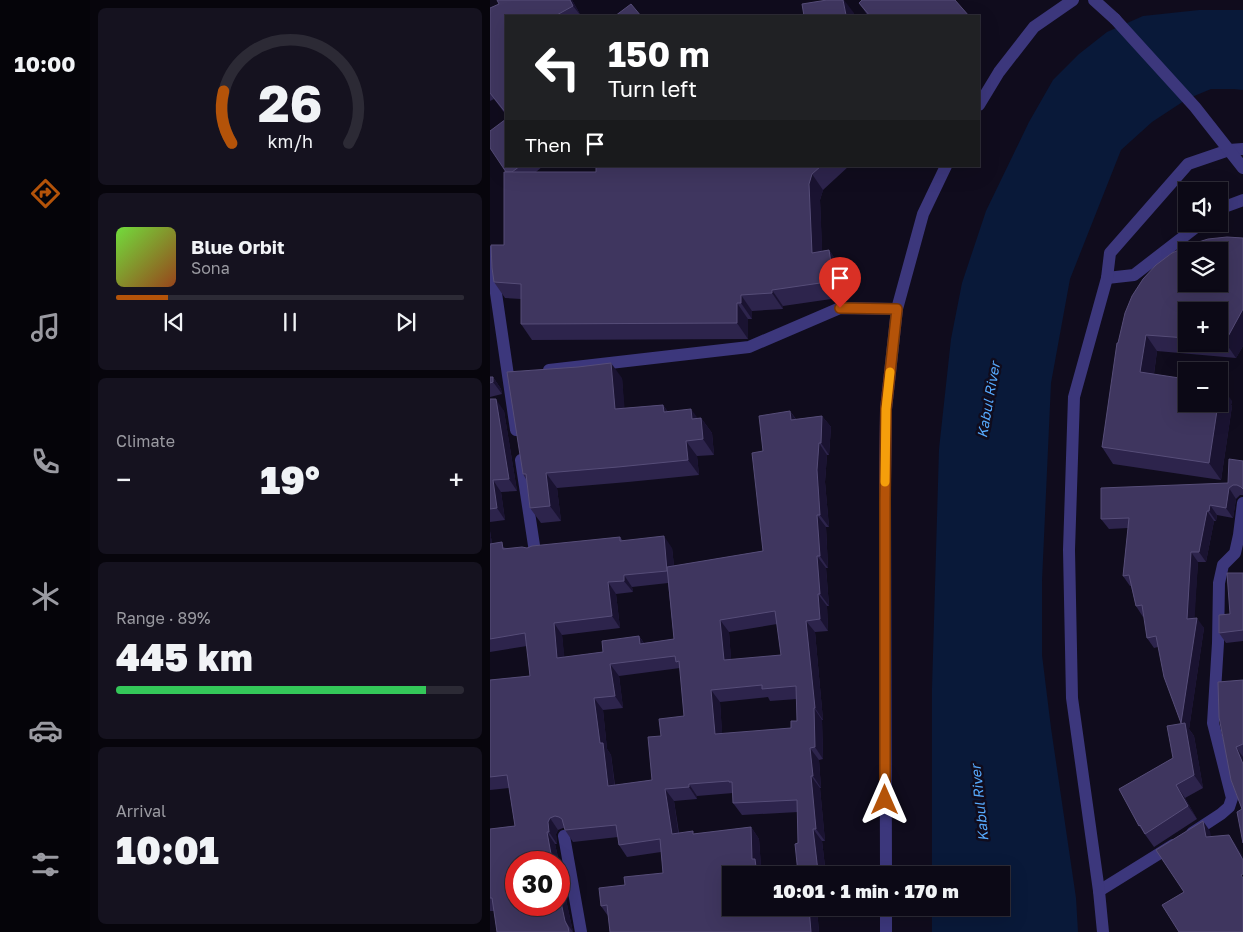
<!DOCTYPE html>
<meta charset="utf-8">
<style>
:root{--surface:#0c0916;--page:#15121f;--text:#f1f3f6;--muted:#9a9aa1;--line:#2c2a35;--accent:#b45309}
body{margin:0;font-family:"Golos Text",sans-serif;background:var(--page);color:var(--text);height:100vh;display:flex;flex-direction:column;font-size:19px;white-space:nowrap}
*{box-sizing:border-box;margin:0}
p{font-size:16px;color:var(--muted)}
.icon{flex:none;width:28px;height:28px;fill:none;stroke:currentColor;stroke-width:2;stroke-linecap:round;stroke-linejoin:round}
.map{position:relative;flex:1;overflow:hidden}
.drawer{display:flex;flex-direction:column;gap:8px;padding:8px;background:#07050c;width:400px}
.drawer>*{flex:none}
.banner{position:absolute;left:15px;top:15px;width:475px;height:152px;border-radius:0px;box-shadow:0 5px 20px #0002,0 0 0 1px var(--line);background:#202124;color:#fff;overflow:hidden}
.tools{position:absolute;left:688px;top:182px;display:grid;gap:10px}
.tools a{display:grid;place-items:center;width:50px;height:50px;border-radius:0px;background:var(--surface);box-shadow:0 5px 20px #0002,0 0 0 1px var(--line);font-size:25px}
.speed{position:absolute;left:15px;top:851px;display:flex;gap:10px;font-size:25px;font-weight:700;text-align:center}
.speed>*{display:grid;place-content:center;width:65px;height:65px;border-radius:50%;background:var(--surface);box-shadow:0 5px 20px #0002,0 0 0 1px var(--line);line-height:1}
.speed .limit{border:8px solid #d22;background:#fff;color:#111}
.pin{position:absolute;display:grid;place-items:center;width:42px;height:42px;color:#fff;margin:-51px -21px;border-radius:50% 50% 50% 0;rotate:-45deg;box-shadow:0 0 5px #0007}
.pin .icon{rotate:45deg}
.me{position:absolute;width:55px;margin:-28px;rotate:0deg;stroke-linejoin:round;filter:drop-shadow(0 0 4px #0008)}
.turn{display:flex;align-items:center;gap:18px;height:105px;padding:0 20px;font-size:22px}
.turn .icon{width:65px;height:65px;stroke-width:2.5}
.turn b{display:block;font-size:35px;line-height:42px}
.then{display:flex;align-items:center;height:48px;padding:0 20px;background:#0003;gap:10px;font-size:19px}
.big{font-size:38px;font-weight:800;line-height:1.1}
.drawer .tile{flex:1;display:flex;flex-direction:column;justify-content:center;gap:8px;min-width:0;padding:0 18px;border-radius:8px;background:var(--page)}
.drawer .dial{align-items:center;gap:0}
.dial svg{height:130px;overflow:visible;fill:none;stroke:var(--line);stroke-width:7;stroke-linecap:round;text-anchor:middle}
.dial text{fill:var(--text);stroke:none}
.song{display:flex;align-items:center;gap:15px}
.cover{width:60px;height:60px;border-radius:8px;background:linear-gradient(135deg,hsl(100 70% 55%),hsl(20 70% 35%))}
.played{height:5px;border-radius:2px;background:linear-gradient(90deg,var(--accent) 15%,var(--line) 15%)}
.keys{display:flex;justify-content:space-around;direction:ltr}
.heat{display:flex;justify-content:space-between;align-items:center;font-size:28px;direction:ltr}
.charge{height:8px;border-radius:4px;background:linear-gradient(90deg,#34c759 89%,var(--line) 0)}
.trip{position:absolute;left:232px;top:866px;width:288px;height:50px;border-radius:0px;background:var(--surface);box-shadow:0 5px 20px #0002,0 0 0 1px var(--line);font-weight:800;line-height:50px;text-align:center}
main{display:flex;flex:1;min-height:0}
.tab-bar{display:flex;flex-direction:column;width:90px;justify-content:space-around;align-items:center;background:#050409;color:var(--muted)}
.tab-bar .icon{width:35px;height:35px}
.tab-bar .on{color:var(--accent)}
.tab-bar b{font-size:22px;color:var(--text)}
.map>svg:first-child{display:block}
</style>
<main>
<nav class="tab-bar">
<b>10:00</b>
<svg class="icon on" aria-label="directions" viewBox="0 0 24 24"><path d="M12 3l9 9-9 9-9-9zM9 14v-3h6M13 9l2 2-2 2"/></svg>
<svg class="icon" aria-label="music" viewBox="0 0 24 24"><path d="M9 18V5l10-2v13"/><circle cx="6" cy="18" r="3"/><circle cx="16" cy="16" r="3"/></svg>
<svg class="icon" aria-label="phone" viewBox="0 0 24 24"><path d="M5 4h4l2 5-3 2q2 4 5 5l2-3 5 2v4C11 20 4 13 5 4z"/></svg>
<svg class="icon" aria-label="climate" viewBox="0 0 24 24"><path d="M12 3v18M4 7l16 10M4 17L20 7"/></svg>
<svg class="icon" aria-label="car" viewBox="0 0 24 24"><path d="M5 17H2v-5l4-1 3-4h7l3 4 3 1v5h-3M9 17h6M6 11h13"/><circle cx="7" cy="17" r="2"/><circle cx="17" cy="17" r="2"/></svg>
<svg class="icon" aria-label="filters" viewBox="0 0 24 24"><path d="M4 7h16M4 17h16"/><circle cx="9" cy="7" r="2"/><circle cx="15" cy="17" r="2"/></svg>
</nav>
<section class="drawer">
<div class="tile dial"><svg viewBox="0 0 100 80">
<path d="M14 69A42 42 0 1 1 86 69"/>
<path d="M14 69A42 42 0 0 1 9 37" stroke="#b45309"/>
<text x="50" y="56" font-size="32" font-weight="700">26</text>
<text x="50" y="72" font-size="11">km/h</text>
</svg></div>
<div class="tile">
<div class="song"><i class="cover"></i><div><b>Blue Orbit</b><p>Sona</p></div></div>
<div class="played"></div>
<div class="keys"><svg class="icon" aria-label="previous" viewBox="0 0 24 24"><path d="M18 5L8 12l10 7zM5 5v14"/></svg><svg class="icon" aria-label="pause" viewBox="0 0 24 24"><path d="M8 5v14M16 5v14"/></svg><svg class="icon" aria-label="next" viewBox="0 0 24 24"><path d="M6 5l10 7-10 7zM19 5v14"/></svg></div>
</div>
<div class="tile"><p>Climate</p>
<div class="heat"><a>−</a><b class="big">19°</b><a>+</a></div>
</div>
<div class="tile"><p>Range · 89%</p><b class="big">445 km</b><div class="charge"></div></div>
<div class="tile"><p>Arrival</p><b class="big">10:01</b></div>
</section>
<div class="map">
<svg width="753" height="932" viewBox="0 0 753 932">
<rect width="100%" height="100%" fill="#100c1d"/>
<path fill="#091939" d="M709,10H753V90L744,89H721L697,99L662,122L631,150L580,279L561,383L552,581V655L561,728L586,898L588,932H442V908H511V875H442V689L449,449L461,339L472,283L496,211L539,122L563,80L589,54L617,32L653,16Z"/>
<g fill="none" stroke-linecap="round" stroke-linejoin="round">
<path stroke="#3c377c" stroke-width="12" d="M604,0L625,19"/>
<g stroke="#3c377c" stroke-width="12">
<path d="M489,105L509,72L544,27L583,0"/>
<path d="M729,209L753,200"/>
<path d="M0,252L26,430"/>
<path d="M617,278L644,275L710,224"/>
<path d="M59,370L259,347L350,308L407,309"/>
<path d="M31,460L45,552"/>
<path d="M702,833L731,814L739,807L742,798L723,723L728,643L729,583L733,565L745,553L749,535L753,503"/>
<path d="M74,836L91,932"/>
<path d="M396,875L395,482L396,409L407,309L433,214L456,166"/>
<path d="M609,891L683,845"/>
<path d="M396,908V932"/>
<path d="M613,932L609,891L582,698L579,550L584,397L617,278L620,253L698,164L739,150L753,149"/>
</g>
<path stroke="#3c377c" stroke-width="12" d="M625,19L705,107L753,168"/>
</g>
<g fill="#2d244c" fill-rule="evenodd">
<path d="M7,0H82L91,16H16V115L4,99L0,101V8L9,4Z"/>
<path d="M369,3L479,16H378Z"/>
<path d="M16,166H53L46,172H106V166H359L333,190L330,200L332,251L339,250L350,266L355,297L293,306V309L262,311V319H258V339L42,340L31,324V299L15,298L4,282L14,245Z"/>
<path d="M753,238V346L746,358L667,351L664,374L742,401L741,405L742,406L731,480L623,464L612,447L628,343ZM696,311H729V344H696Z"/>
<path d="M0,377H3L11,389L12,394L0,397Z"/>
<path d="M132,378L134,408L173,405L178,412L208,418H211L222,433L224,455L207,456L209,475L138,482L67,488L71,521L51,523L40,508L37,481L33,474Z"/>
<path d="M0,399L14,411L27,491L11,492L15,520L0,522Z"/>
<path d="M300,411L306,419L332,416L341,427L339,455H337L335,482L339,527H336L338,568H336L339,606H337L338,631L325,632L333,720H332L333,759L329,760L331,788H330L335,841H332L336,875H310L308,873V812L252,815L243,803V793L207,796V799L184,801L189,833L204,834L261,827L269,839L271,867L273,871L241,908H332L327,909L329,932H120L118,916L111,906L135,885L173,873L171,852L137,857L129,845L128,837L83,842L75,830L74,828H73L68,830L66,834L67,844H65L70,866H69V862H26V905L75,895L83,932H7L4,911H0V829L25,826L19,788L0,790V680L40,676L37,646L0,652V531L2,544L16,548H37L130,537L133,541L182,548L184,566L273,551V451ZM178,583L184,639L154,643L149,636L113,652L74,657L72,635L130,628L126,594L143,592L142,587ZM287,624L291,655L241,660L239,632ZM190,668L194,716L171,736L162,780L125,785L121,755L117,749L113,710L133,708L129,676ZM278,697L280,701L307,699V721L301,728L232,734L230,702Z"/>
<path d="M753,461V495H750L746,499L743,518L727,515L726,521H724L716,562H708L704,618L714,628L699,729L704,736L713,788L695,798L707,819L664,847L649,826L683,758L692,724L668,647L664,648L657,638L654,616L653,617L646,606L641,586H640L633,576L638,528L619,529L611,519L738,483Z"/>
<path d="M753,573V641L736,643L729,633L740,614Z"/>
<path d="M753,680V843L752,809L741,780Z"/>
</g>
<g fill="#1a1331">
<path d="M80,0H82L91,16L83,6Z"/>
<path d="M353,0H354L364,13V16H357L356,15Z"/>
<path d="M322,174L333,190L330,200L333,269L322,253L319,184Z"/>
<path d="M339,250L350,266L355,297L344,281Z"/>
<path d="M282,290L293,306V309L282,293Z"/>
<path d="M251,295L262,311V319L251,303Z"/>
<path d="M247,303L258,319V339L247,323Z"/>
<path d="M753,309V346L746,358L735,342Z"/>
<path d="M656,335L667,351L662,388L650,372Z"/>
<path d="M121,363L132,378L136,424L125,409Z"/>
<path d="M3,377L11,389L12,394L3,382Z"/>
<path d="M730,384L742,401L741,405L742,406L731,480L719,463Z"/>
<path d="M6,399L14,411L27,491L19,479Z"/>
<path d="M173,405L183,420L174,412Z"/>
<path d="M201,409L212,424L211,418L222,433L224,455L213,439L202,419Z"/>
<path d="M300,411L308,423L301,420Z"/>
<path d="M332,416L341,427L339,455L331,443Z"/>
<path d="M196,441L207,456L209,475L198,460Z"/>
<path d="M329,443L337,455L335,482L339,527L330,515L327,470Z"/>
<path d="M56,473L67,488L71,521L60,506Z"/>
<path d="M3,480L11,492L15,520L7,508Z"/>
<path d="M739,488L746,499L743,518L736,508Z"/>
<path d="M720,505L727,515L726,521L719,511Z"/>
<path d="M717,511L724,521L716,562L709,552Z"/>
<path d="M327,515L336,527L338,568L330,556Z"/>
<path d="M0,531L4,557L0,552Z"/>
<path d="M174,536L182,548L186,583L177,571Z"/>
<path d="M701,552L708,562L704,629L697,619Z"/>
<path d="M327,556L336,568L339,606L330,594Z"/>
<path d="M134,575L142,587L143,592L134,581Z"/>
<path d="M118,582L126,594L130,628L122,616Z"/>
<path d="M328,594L337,606L338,631L330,619Z"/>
<path d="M707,618L714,628L699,729L704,736L713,788L704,775L691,723Z"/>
<path d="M230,620L239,632L242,672L234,660Z"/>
<path d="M316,621L325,632L333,720L325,708Z"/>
<path d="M64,623L72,635L76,670L67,658Z"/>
<path d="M149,636L157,648L150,644Z"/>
<path d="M120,664L129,676L133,708L125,696Z"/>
<path d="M221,690L230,702L233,746L225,734Z"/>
<path d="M104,698L113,710L117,749L121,755L126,798L118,786L110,743Z"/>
<path d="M324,708L332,720L333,759L325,747Z"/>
<path d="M746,747L753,757V764Z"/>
<path d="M320,748L329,760L331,788L323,776Z"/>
<path d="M321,776L330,788L335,841L326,829Z"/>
<path d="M199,784L207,796V799L199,787Z"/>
<path d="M686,785L695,798L707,819L698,806Z"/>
<path d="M175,789L184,801L190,846L182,834Z"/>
<path d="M60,818L68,830L66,834L67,844L59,832L58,822Z"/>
<path d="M713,821L720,831L723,847L716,837Z"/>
<path d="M261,827L269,839L271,867L273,871L274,875H267L262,859Z"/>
<path d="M323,829L332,841L336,875H331L328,871Z"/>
<path d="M57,832L65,844L70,866L69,862H67L61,854Z"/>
<path d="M739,835L746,845L753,857V860Z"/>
<path d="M24,860L26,863V880Z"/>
<path d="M69,886L75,895L83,932L75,921L69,893Z"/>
<path d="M319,908H326L327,909L329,932H321Z"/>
</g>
<g fill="#3f365f" stroke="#564d78" fill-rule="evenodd">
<path d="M7,0H80L83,6L65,16H16V113L0,93V8L9,4Z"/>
<path d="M337,0H353L356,15L347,16H314L312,4Z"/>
<path d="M372,0H465L479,16H380L369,3Z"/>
<path d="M141,4L151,16H125Z"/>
<path d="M16,119V166H30L22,172H16L0,148V131Z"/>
<path d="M106,166H331L322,174L319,184L322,253L339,250L344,281L282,290V293L251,295V303H247V323L31,324V284L4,282L2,268L1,245H14V172H106Z"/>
<path d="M737,237L753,238V309L735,342L729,341V311H696V338L656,335L650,372L696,379V404H728L719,463L612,447L627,343H628L635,313L642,296L653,279L666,265L682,253L699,245L718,239ZM696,251H729V284H696Z"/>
<path d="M121,363L125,409L173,405L174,412L201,409L202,419L211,418L213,439L196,441L198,460L128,467L56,473L60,506L40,508L36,474H33L17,372L88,367Z"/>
<path d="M0,377H3V382L0,383Z"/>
<path d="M729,384H730V389H731L729,402Z"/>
<path d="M0,399H6L19,479L3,480L7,508L0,509Z"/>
<path d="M300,411L301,420L332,416L331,443H329L327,470L330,515H327L330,556H327L330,594H328L330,619L316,621L325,708H324L325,747L320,748L323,776H321L326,829H323L328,871L308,873L305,844L308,843L307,800L243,803L242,782H239V781L199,784V787L175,789L182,834L203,831V834L261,827L262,859H265L267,875H241V908H319L321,932H120L117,905L111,906L109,888L135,885L134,877L173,873L170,839L129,845L126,825L75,830L72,819L69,817L65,816L60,818L58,822L59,832H57L61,854L24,860L26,880V905H69V893L75,921L78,927L79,932H7L2,898H0V829L25,826L17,775L0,777V680L40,676L35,633L0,639V544L12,542L13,549L32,547L37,548L42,546L130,537V541L174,536L177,571L134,575V581L118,582L122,616L64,623L67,658L113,652L112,641L149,636L150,644L184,639L177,567L273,551L262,453L273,451L269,416ZM285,611L291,655L234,660L230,620ZM185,656L186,662L189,661L194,716L169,719L171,736L158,737L162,780L118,786L113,743H110L104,698L125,696L120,664ZM272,685V689L306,686L307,721H301V728L225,734L221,690Z"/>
<path d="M739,459L753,461V489L751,487L747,485H743L739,488L736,508L720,505L719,511H717L709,552H701L697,619L707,618L691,723L674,677L666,636L657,638L652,605L646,606L639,575L633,576L639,518L611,519V488L738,483Z"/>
<path d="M737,573H753V630L729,633V615L740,614Z"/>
<path d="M753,680V744L746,747L753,764V843L747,812L752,809L741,780L729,717L728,682Z"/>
<path d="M695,723L704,775L686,785L698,806L655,834L650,825L649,826L629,789L683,758L677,726Z"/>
<path d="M713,821L716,837L739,835L753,860V874L751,875L753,878V932H689L672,905L694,892L666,850Z"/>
</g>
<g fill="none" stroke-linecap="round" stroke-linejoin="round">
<g stroke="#753606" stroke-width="12">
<path id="route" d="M350,308L407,309L396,409L395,501V800"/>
</g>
<use href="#route" stroke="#b45309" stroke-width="9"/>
<path stroke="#f59e0b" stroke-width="9" d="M395,482L396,409L400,372"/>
</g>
<g text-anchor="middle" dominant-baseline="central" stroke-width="5" stroke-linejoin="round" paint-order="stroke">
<g font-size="14" font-style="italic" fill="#57aafe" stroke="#100c1d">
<text transform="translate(498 400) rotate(-80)">Kabul River</text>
<text transform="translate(489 803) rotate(-96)">Kabul River</text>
</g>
</g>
</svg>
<div class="tools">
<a><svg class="icon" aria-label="sound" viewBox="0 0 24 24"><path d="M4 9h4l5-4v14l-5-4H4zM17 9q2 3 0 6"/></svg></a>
<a><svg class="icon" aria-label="layers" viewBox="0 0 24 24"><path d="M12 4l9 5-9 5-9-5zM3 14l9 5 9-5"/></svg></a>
<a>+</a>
<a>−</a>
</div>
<div class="speed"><div class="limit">30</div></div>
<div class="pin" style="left:350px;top:308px;background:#d93025"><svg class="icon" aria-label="arrive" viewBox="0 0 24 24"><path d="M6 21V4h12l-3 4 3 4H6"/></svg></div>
<svg class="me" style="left:395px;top:800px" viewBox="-20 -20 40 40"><path d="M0-17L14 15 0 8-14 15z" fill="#b45309" stroke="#fff" stroke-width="4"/></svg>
<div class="trip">10:01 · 1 min · 170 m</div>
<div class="banner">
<div class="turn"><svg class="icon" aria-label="left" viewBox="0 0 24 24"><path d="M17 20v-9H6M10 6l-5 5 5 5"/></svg><div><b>150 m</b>Turn left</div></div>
<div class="then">Then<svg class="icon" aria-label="arrive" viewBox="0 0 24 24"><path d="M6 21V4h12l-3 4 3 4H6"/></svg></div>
</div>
</div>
</main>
